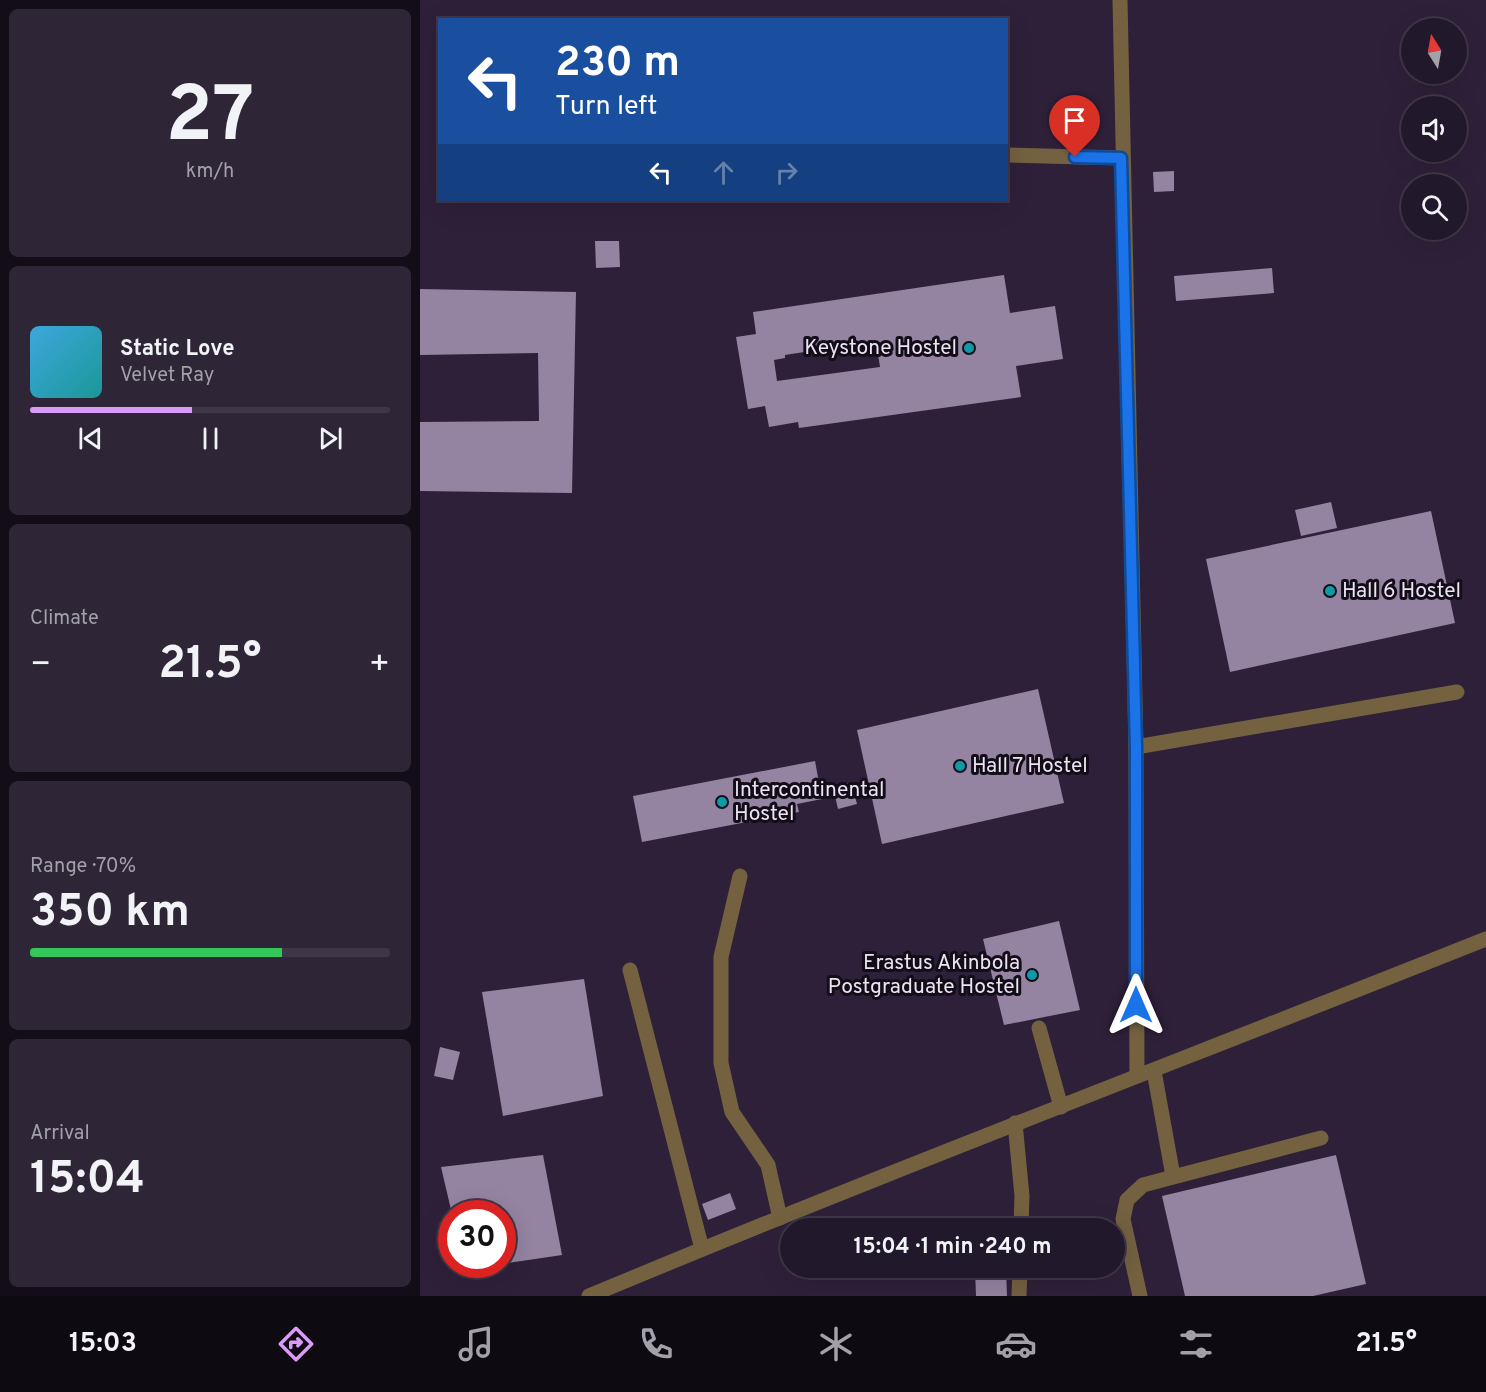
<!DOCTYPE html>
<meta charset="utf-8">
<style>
:root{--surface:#22182b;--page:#2e2537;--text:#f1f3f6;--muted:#a2a0a9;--line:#3f3747;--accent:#da9af7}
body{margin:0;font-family:Overpass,sans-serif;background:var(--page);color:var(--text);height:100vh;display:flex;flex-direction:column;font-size:22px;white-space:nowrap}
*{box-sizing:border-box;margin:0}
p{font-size:20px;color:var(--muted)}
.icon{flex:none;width:33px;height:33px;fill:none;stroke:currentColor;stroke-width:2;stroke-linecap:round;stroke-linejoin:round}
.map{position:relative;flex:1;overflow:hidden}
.sheet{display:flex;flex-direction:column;gap:9px;padding:9px;background:#130d18;width:420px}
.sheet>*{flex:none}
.banner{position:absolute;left:18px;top:18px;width:570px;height:183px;border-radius:0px;box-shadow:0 6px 24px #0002,0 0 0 2px var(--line);background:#1a4fa0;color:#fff;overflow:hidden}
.needle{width:39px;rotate:349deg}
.fabs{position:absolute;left:981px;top:18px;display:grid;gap:12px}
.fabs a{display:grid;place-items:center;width:66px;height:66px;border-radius:50%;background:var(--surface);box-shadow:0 6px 24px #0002,0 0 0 2px var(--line);font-size:30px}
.speed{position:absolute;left:18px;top:1200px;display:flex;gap:12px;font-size:30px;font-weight:700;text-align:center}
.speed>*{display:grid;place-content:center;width:78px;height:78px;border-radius:50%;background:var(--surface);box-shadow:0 6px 24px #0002,0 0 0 2px var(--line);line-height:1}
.speed .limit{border:9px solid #d22;background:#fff;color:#111}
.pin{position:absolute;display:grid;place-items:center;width:51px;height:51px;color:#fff;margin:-62px -26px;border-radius:50% 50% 50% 0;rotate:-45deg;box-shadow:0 0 6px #0007}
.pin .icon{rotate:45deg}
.me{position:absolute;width:66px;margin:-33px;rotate:0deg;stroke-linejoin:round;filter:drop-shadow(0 0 4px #0008)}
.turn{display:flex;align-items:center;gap:21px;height:126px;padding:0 18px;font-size:27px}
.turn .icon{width:78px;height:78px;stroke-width:2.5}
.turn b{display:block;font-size:42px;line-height:51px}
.lanes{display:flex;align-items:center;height:57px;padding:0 18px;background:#0003;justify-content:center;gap:30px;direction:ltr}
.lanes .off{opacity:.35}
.big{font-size:45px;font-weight:700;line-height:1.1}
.sheet .widget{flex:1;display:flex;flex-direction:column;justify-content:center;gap:9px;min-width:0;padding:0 21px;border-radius:9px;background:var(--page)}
.sheet .dial{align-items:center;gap:0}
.dial b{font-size:78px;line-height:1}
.song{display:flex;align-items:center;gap:18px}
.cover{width:72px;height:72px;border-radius:9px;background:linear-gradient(135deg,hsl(200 70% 55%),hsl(180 70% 35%))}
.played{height:6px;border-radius:3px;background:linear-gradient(90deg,var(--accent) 45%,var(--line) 45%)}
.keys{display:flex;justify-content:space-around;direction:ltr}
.heat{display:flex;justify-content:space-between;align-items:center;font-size:33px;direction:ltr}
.charge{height:9px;border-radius:4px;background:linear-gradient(90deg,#34c759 70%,var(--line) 0)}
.trip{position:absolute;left:360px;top:1218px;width:345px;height:60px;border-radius:30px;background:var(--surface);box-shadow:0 6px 24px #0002,0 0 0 2px var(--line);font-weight:700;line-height:60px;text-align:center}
.tabs{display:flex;height:96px;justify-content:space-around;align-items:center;background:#0e0a11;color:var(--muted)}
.tabs .icon{width:42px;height:42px}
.tabs .selected{color:var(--accent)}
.tabs b{font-size:27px;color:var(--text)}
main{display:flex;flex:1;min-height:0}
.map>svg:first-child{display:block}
</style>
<main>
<section class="sheet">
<div class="widget dial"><b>27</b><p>km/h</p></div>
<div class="widget">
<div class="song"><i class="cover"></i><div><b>Static Love</b><p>Velvet Ray</p></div></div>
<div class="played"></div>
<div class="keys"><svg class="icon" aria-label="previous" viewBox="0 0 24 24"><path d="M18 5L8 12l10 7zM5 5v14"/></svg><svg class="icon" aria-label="pause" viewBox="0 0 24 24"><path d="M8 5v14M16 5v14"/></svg><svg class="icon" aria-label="next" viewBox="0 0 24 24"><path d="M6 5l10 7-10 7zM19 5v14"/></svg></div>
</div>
<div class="widget"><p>Climate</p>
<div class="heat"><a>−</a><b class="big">21.5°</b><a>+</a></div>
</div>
<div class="widget"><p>Range · 70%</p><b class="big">350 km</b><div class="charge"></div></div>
<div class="widget"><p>Arrival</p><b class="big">15:04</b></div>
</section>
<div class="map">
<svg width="1066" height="1296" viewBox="0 0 1066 1296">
<rect width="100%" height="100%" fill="#2e2039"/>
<g fill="#9483a1" fill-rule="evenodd">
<path d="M754,171V191L734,192L733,172Z"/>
<path d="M175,241H199L200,267L176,268Z"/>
<path d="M852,268L854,293L756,301L754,276Z"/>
<path d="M584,275L590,313L635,306L643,359L596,366L601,397L379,428L378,422L349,427L345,406L328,409L316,337L336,334L333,312ZM456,341L460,367L357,381L354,360L365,358V355Z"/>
<path d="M0,289L156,292L152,493L0,491V422L119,421L118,353L0,355Z"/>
<path d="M911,502L917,528L881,536L875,510Z"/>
<path d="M1011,511L1035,623L810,672L786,559Z"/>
<path d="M618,689L644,803L462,844L437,730Z"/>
<path d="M395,761L402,799L377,804L379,812L222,842L213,796Z"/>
<path d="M431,782L437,804L418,809L413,787Z"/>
<path d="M639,921L660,1010L584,1025L563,939Z"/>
<path d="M164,979L183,1096L83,1116L62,992Z"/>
<path d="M20,1047L40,1052L33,1080L14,1076Z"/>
<path d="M123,1155L142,1255L82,1264V1214H32L21,1167Z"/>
<path d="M916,1155L946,1284L893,1296H765L742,1196Z"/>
<path d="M310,1193L316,1209L288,1220L282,1204Z"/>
<path d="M44,1264H70V1266L45,1270Z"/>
<path d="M555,1268H586L587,1296H556Z"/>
</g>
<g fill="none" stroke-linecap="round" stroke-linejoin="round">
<g stroke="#736140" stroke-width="15">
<path d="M716,747L1037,692"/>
<path d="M320,876L301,957V1063L312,1112L348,1165L360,1218"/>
<path d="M210,970L282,1249"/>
<path d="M619,1028L641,1107"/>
<path d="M734,1071L753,1176"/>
<path d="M595,1123L602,1196L601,1228"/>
<path d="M599,1296L600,1268"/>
<path d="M720,1296L703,1219L707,1200L723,1185L901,1138"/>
</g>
<g stroke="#736140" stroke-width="15">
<path d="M700,0L716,747L717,1076"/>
<path d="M586,155L701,158"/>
<path d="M169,1296C466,1172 767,1058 1066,939"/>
</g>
</g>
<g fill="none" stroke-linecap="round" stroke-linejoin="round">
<g stroke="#114b97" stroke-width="15">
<path id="route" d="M655,157L701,158L716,747V1005"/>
</g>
<use href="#route" stroke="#1a73e8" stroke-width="10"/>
</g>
<g fill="#0f9aa8" stroke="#130d18" stroke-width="2">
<circle cx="549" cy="348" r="6"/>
<circle cx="910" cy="591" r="6"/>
<circle cx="540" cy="766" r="6"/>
<circle cx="302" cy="802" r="6"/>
<circle cx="612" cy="975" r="6"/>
</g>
<g text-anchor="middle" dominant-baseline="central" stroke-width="6" stroke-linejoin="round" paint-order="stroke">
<g font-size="21" fill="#ebe2f2" stroke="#130d18" text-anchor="start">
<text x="537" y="348" text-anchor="end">Keystone Hostel</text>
<text x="922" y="591">Hall 6 Hostel</text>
<text x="552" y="766">Hall 7 Hostel</text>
<text x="314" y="790">Intercontinental<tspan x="314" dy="24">Hostel</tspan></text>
<text x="600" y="963" text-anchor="end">Erastus Akinbola<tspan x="600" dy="24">Postgraduate Hostel</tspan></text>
</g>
</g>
</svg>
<div class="fabs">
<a><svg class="needle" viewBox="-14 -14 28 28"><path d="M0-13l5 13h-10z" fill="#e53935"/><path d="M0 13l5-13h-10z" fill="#a2a0a9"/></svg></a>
<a><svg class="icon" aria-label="sound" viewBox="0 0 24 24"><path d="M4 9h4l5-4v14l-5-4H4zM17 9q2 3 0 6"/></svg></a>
<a><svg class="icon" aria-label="search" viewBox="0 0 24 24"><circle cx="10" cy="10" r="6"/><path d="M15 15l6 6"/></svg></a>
</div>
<div class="speed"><div class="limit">30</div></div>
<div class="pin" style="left:655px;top:157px;background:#d93025"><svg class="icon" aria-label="arrive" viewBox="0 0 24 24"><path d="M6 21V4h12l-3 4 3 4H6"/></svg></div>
<svg class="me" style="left:716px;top:1005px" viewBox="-20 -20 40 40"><path d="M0-17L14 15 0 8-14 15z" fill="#1a73e8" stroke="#fff" stroke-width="4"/></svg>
<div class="trip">15:04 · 1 min · 240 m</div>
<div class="banner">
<div class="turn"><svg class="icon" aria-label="left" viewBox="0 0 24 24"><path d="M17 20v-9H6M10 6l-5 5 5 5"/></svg><div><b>230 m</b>Turn left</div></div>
<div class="lanes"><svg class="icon" aria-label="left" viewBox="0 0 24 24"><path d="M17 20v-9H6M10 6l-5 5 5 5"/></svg><svg class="icon off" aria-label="ahead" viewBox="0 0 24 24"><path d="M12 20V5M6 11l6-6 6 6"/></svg><svg class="icon off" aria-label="right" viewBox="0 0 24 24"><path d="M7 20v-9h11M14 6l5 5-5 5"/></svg></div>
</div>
</div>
</main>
<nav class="tabs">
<b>15:03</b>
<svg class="icon selected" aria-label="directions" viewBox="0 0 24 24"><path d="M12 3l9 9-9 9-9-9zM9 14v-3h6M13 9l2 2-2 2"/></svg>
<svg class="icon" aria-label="music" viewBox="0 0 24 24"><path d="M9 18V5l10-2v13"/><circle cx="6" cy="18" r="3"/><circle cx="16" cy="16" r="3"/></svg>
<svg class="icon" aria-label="phone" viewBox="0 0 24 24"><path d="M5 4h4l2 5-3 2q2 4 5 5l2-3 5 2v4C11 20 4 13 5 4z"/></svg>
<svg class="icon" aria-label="climate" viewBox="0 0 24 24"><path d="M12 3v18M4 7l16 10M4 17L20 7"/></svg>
<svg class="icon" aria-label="car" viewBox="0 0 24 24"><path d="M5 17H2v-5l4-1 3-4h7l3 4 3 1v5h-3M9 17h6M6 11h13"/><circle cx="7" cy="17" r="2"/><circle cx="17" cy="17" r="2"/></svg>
<svg class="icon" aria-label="filters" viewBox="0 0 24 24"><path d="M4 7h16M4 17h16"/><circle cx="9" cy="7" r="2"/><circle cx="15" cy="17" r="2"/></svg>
<b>21.5°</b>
</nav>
